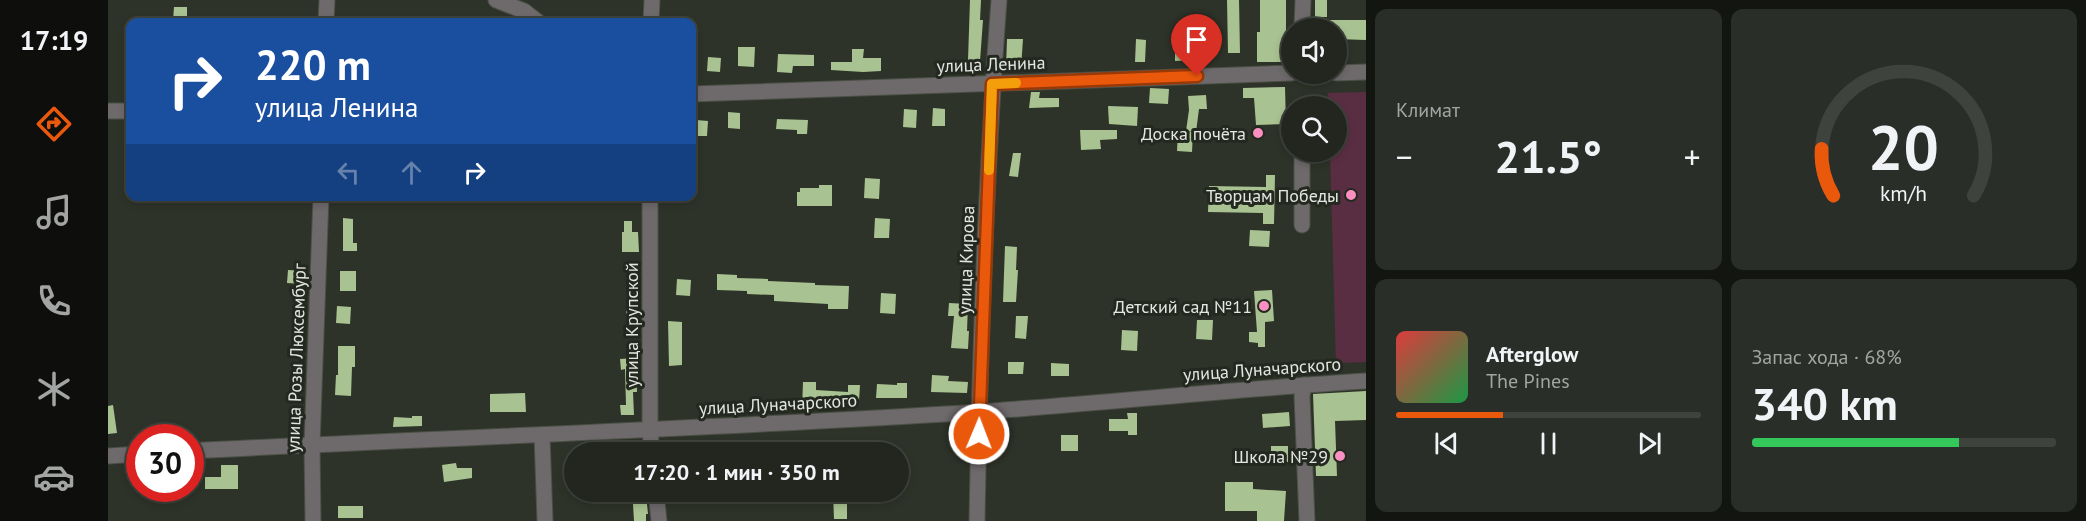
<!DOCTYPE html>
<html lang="ru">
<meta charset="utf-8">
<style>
:root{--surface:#22261f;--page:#2a2e28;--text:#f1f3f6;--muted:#a2a5a4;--line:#3f433d;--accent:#ea580c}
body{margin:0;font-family:"PT Sans",sans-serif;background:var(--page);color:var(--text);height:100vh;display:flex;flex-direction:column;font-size:22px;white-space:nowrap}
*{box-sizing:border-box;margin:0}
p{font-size:20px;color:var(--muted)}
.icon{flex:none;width:33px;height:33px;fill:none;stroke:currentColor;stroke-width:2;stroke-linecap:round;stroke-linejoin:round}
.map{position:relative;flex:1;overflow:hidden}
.sheet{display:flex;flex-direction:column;gap:9px;padding:9px;background:#131511;width:720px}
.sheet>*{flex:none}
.top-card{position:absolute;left:18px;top:18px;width:570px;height:183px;border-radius:12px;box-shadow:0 3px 9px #0003,0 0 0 2px var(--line);background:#1a4fa0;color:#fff;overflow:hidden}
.tools{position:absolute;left:1173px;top:18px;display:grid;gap:12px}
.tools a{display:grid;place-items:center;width:66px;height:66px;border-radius:50%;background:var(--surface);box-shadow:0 3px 9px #0003,0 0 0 2px var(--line);font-size:30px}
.speed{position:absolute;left:18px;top:424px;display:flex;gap:12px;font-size:30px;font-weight:700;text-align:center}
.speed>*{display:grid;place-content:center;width:78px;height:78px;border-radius:50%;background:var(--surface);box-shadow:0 3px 9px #0003,0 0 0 2px var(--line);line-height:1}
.speed .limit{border:9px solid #d22;background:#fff;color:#111}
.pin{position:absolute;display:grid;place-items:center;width:51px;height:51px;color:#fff;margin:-62px -26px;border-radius:50% 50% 50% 0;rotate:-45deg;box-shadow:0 0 6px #0007}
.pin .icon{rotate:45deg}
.me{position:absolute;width:66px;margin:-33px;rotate:1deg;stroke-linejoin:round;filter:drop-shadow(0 0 4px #0008)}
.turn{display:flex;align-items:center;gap:21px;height:126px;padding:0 30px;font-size:27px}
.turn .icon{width:78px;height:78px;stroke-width:2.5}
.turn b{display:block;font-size:42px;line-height:51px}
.lanes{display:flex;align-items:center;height:57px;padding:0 30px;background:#0003;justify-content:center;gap:30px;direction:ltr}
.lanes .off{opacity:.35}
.big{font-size:45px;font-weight:700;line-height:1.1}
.sheet .tile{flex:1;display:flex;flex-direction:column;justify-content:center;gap:9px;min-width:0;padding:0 21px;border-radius:12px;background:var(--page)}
.sheet .dial{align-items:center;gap:0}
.dial svg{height:156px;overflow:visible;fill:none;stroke:var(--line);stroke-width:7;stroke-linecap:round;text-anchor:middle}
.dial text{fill:var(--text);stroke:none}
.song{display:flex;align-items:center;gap:18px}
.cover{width:72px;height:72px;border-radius:9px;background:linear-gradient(135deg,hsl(0 70% 55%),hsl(140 70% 35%))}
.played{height:6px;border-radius:3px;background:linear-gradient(90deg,var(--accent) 35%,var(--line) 35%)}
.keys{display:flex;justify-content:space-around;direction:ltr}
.heat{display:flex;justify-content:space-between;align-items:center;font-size:33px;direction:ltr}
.charge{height:9px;border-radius:4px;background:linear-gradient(90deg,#34c759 68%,var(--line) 0)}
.sheet .tiles{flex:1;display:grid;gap:9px;grid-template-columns:repeat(2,1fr)}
.trip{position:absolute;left:456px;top:442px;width:345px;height:60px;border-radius:30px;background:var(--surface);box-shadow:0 3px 9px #0003,0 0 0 2px var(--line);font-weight:700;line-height:60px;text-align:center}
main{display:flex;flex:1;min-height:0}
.tabs{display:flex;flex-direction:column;width:108px;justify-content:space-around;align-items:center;background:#0e0f0c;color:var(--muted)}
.tabs .icon{width:42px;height:42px}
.tabs .active{color:var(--accent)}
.tabs b{font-size:27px;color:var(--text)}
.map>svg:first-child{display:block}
</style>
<main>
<nav class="tabs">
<b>17:19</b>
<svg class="icon active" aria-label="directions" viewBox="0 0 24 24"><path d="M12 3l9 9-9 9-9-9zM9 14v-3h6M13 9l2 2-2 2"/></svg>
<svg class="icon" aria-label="music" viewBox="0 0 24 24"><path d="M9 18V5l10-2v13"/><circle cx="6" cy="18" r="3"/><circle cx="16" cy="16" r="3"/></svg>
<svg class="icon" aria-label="phone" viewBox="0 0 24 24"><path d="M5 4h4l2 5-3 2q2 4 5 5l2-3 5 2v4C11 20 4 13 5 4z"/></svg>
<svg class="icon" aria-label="climate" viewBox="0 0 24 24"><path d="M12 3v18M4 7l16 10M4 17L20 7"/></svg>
<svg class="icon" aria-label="car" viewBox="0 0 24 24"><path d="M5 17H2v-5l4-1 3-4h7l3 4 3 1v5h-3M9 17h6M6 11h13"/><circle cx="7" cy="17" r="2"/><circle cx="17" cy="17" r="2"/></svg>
</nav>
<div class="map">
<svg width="1258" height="521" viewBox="0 0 1258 521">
<rect width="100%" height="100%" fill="#2e3329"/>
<path fill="#5a2e42" d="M1258,92V362L1228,363L1222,152H1228V106H1221L1220,93Z"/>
<g fill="#a9c291">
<path d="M862,0H873L872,20H875L872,61L860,60Z"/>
<path d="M1119,0H1131L1132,53H1120Z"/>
<path d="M1152,0H1178V62H1149V32H1152Z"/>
<rect x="1207" y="0" width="12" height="17"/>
<path d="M66,7H79V21H65Z"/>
<path d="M1214,20H1258V40L1228,39V28H1214Z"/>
<path d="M1070,35H1089L1090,60L1067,61V48H1070Z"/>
<path d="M899,39H915L913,68L898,67Z"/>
<path d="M1028,39L1038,40L1037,62H1027Z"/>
<path d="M630,47H647L646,67L630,66Z"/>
<path d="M744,49H756L755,58H773V71L755,72L723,70V62H744Z"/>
<path d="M670,54L706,55V66H685L684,73L669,72Z"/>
<path d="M600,57L613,58L612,72L599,71Z"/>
<path d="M1177,87L1178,124L1148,125L1146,98H1135V88Z"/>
<path d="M1042,88L1061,89L1060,104L1041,103Z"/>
<path d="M923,92H932L931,98H951V107L921,108Z"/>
<path d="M1098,95L1099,109H1091L1088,132L1078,131L1081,110L1080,96Z"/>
<path d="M1000,106L1030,107L1029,126L1001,124Z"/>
<path d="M825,108L837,109V126H824Z"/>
<path d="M796,109L809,110L808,128L795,127Z"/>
<path d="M620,112L632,113V129L620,128Z"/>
<path d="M669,119L700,120L699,134H689V130L668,129Z"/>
<path d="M588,120L600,121L599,136H587Z"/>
<path d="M972,130H1009V139L992,140L993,149L973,150Z"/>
<path d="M1070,131L1085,132L1084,152L1069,151Z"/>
<path d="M905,153H913L910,177L901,176Z"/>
<path d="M1158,175H1167L1166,224H1155V213L1100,212L1101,186L1158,187Z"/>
<path d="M757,178L772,179L771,199L756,198Z"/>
<path d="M711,185H724V206H689V192H692V188H711Z"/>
<path d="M235,218L245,219V243H249V251H235Z"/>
<path d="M767,218L782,219L781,238H766Z"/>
<path d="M516,221H524V232H530L531,252H514V232H516Z"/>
<path d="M1142,230L1162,231L1161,247L1141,246Z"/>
<path d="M897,246L909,247L908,270H910L908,302H895Z"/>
<path d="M180,270L196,271L195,284L179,283Z"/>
<rect x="232" y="271" width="16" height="20"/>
<path d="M609,274L629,275V278L660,279V281L707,283V285L741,286L740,309H720V304L666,301V295L639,294V291L609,290Z"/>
<path d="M569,279L583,280L582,296L568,295Z"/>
<path d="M521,285L531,286L528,315L518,314Z"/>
<path d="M1164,290L1166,321L1157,322V347H1150V343L1141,342V332H1149L1146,291Z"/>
<path d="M773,293L788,294L787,314L772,313Z"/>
<path d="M841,303L860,304L859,331H861L860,349L843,348L846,316H840Z"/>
<path d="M229,306L243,307L242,324L228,323Z"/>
<path d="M908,316H920L918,339L907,338Z"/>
<path d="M1089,320H1105L1104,340L1088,339Z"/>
<path d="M560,321L574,322V365L561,366Z"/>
<path d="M1014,330L1030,331L1029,351L1013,350Z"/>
<path d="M230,346H247V367H244L243,396L227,395L228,375H230Z"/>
<path d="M528,358L529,392H525L526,415H513L512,405H518L517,369L513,370L512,359Z"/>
<path d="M900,362H916L915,374H900Z"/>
<path d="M943,363L961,364V376H943Z"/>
<path d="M824,375L841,376L840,381L860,382L859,393L823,392Z"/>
<path d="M695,382H708V390L740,392V385H752L751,401L727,400V404L707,403V410L694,409Z"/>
<path d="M789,383H799V398H768L769,384L789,385Z"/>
<path d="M1258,391V420L1227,421L1229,476H1208L1205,394Z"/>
<path d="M417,393L418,412H382V394Z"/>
<path d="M5,405L9,433L0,434V406Z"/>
<path d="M1181,412L1182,426L1155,428L1154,414Z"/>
<path d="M1019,413H1029V435H1020V431H1001V419H1020Z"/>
<path d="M304,416H314V426L285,427L286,417L304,418Z"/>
<rect x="953" y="435" width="17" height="16"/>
<path d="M700,442L736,443V453H700Z"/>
<rect x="1163" y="446" width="17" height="16"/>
<path d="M348,463L349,468H364V478L336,482L334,465Z"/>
<path d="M113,465H130V489H97V477H113Z"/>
<path d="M1117,482H1145V489L1178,491L1176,521H1149V511H1117Z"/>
<path d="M725,492H739V519H726Z"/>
<path d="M525,504H539L540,514H538V521H526Z"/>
<rect x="230" y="506" width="25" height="12"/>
</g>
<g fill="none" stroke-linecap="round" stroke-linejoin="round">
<g stroke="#4b5046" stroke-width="17">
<g id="minor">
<path d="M388,0L416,11L430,22"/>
<path d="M218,22L219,0"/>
<path d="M543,22L544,0"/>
<path d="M1194,28L1195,0"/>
<path d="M1228,73L1258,72"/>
<path d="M584,94L1184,73"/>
<path d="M0,111H22"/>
<path d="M1194,152V225"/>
<path d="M542,196V431L544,453"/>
<path d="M1196,385L1194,396L1199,521"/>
<path d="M434,435L437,521"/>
<path d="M82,451C345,437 607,429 869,412C999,403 1128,389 1258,381"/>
<path d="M0,456L32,454"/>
<path d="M548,492L551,521"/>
<path d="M205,521L204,445L213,196"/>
<path d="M869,521C872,347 878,173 891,0"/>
</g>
</g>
<use href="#minor" stroke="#6e696b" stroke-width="15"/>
</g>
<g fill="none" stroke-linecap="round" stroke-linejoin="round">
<g stroke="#983908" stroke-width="15">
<path id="route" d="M871,434L884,84L1089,76"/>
</g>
<use href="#route" stroke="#ea580c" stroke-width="10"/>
<path stroke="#f59e0b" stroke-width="10" d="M881,170L884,84L908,83"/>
</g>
<g fill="#fc8fc2" stroke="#242920" stroke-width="2">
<circle cx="1150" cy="133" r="6"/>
<circle cx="1243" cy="195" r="6"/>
<circle cx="1156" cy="306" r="6"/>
<circle cx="1232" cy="456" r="6"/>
</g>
<g text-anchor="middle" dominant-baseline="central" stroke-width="6" stroke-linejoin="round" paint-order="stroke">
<g font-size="18" fill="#e4e7e1" stroke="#242920">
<text transform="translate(883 64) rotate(-2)">улица Ленина</text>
<text transform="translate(858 260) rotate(-88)">улица Кирова</text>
<text transform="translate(523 325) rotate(-90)">улица Крупской</text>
<text transform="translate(188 358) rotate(-88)">улица Розы Люксембург</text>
<text transform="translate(1154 369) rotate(-4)">улица Луначарского</text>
<text transform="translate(670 404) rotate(-3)">улица Луначарского</text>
</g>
<g font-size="18" fill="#e4e7e1" stroke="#242920" text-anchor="end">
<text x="1138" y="133">Доска почёта</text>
<text x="1231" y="195">Творцам Победы</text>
<text x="1144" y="306">Детский сад №11</text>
<text x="1220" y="456">Школа №29</text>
</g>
</g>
</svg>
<div class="tools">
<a><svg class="icon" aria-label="sound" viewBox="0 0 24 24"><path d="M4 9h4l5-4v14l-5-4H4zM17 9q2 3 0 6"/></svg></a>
<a><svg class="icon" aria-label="search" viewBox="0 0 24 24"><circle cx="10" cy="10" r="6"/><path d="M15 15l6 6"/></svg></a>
</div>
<div class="speed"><div class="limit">30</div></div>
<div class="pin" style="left:1089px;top:76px;background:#d93025"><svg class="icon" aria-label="arrive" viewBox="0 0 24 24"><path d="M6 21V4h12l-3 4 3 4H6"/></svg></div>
<svg class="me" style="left:871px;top:434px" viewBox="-20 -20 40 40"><circle r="17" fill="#ea580c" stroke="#fff" stroke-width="3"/><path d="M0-11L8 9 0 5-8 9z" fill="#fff"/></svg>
<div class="trip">17:20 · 1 мин · 350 m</div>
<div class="top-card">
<div class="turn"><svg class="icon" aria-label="right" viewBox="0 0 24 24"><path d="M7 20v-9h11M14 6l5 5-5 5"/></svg><div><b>220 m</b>улица Ленина</div></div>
<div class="lanes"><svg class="icon off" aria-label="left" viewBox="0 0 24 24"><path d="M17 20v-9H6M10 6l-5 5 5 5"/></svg><svg class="icon off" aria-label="ahead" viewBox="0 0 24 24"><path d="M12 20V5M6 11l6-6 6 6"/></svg><svg class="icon" aria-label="right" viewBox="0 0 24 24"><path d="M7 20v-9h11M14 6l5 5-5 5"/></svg></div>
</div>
</div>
<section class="sheet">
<div class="tiles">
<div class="tile"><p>Климат</p>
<div class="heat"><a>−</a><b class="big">21.5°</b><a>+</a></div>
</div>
<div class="tile dial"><svg viewBox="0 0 100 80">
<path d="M14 69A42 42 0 1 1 86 69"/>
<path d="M14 69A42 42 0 0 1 8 45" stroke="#ea580c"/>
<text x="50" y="56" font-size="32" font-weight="700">20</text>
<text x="50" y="72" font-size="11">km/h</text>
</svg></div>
<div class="tile">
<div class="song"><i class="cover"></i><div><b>Afterglow</b><p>The Pines</p></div></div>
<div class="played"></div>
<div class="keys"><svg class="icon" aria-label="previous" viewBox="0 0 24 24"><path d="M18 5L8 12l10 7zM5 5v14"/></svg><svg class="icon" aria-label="pause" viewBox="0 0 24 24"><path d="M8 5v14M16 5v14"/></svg><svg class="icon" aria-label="next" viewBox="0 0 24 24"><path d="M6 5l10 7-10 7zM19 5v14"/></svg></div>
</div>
<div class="tile"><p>Запас хода · 68%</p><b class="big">340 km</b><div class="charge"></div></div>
</div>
</section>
</main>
